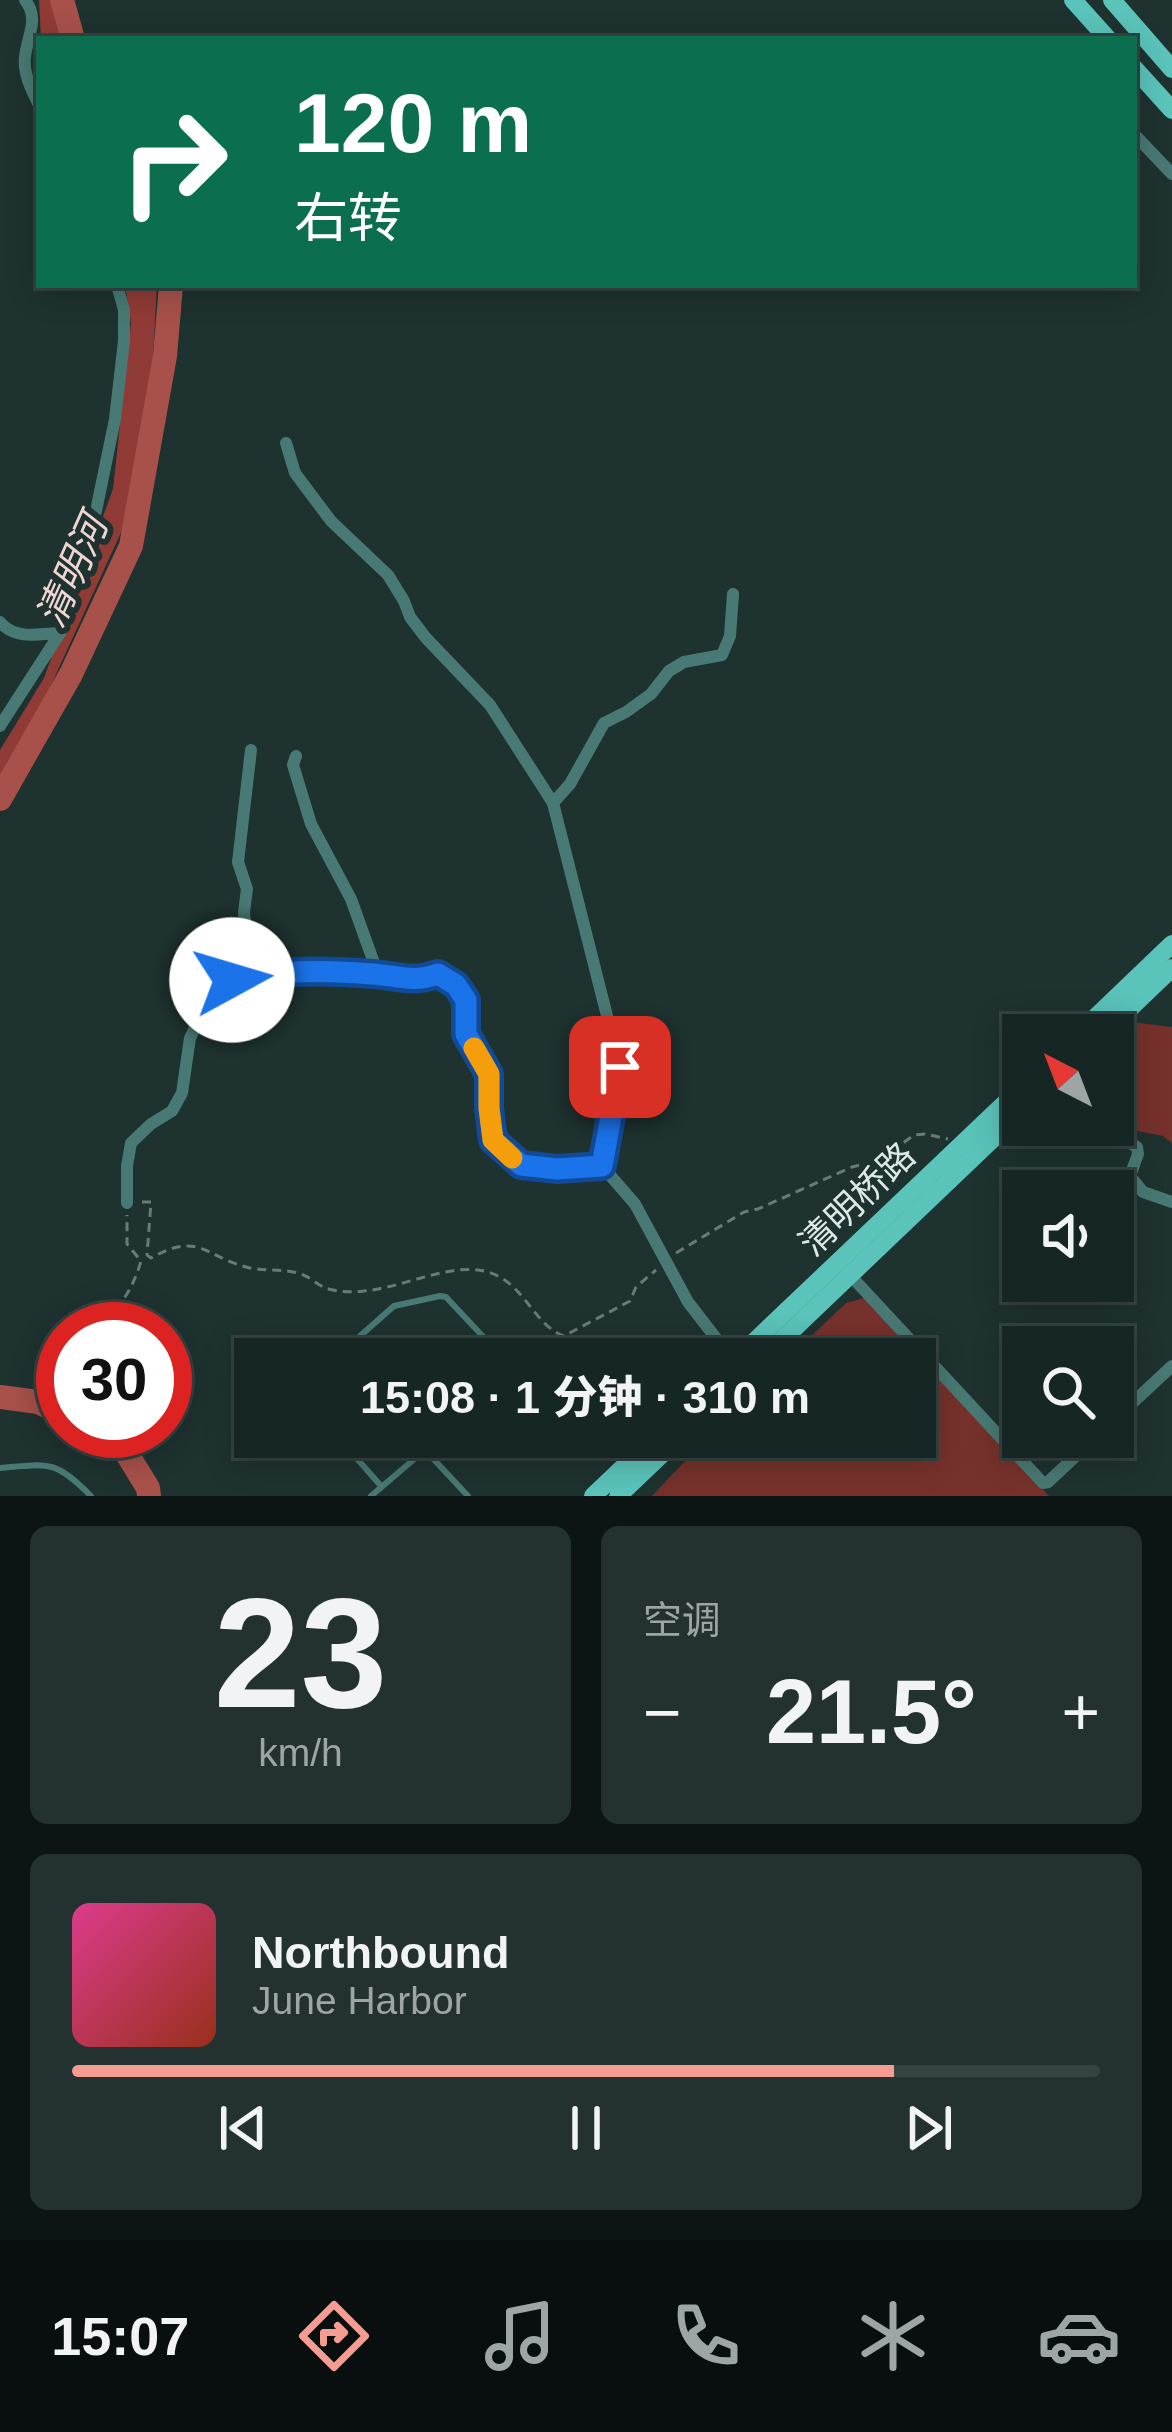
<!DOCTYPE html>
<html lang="zh">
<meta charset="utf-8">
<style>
:root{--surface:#162624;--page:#233231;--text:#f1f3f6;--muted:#9ea5a6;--line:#354341;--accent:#f59c93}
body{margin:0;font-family:Arial,"Noto Sans SC",sans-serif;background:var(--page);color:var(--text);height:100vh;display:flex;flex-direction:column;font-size:45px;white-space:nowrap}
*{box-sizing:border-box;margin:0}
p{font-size:39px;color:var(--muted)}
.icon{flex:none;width:66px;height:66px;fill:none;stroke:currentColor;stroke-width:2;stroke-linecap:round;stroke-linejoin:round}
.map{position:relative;height:1496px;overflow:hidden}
.sheet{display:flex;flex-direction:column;gap:30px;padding:30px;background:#0c1514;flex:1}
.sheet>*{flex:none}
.banner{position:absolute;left:36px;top:36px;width:1101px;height:252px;border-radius:0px;box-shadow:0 6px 30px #0003,0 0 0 3px var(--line);background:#0b6e4f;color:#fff;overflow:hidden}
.needle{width:78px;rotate:318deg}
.buttons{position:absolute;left:1002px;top:1014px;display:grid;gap:24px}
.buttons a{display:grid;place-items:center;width:132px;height:132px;border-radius:0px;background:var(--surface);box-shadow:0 6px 30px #0003,0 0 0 3px var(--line);font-size:60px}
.speed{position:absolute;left:36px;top:1302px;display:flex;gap:24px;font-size:60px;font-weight:700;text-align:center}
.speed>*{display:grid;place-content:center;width:156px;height:156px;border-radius:50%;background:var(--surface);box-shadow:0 6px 30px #0003,0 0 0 3px var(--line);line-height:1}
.speed .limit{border:18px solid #d22;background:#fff;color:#111}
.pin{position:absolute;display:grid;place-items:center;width:102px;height:102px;color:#fff;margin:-51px;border-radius:24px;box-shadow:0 6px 18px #0006}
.me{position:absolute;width:132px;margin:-66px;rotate:84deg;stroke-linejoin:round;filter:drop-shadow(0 0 9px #0008)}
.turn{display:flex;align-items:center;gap:42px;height:252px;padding:0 60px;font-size:54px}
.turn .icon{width:156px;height:156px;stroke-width:2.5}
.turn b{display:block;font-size:84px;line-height:102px}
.big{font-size:90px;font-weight:800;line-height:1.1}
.sheet .widget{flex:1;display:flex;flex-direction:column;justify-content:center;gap:18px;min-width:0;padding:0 42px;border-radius:18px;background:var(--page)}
.sheet .dial{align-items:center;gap:0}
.dial b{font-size:156px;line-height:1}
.song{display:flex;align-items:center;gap:36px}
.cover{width:144px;height:144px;border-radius:18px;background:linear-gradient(135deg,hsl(330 70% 55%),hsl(10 70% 35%))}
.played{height:12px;border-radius:6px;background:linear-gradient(90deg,var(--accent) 80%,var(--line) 80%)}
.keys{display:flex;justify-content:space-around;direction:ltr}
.heat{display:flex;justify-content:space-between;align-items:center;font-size:66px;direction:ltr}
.sheet .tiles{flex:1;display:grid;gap:30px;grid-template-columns:1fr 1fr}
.widget:last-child{grid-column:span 2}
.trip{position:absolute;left:234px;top:1338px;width:702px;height:120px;border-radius:0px;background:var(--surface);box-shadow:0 6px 30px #0003,0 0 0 3px var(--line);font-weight:800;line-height:120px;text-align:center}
.tabs{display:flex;height:192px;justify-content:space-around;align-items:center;background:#090f0e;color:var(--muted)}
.tabs .icon{width:84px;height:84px}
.tabs .active{color:var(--accent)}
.tabs b{font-size:54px;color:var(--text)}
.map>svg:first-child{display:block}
</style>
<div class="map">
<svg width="1172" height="1496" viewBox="0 0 1172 1496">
<rect width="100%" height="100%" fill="#1e3230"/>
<g fill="#76312c">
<path d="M1131,1022L1172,1027V1143L1163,1136L1108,1125H1113V1040Z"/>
<path d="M864,1298L872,1302L1049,1496H652L708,1437H915V1359H787L846,1303Z"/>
</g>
<g fill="#903b36">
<path d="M39,0H54L60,39H41Z"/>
<path d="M125,285H157L150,410L124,526L34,722L0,784V750L44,678L113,489L131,323Z"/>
</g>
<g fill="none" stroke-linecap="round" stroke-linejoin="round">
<g stroke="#a7514a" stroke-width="24">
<path d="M62,0L73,39"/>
<path d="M0,799L71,674L131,546L165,356L171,285"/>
<path d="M0,1397L38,1402L63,1414"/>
<path d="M96,1431L121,1444L148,1488L149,1496"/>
</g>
<g stroke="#697a78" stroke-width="3" stroke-dasharray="9 6" stroke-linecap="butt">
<path d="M142,1202H151L147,1255L151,1258C199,1231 204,1256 246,1267C264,1272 285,1268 301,1274C313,1278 319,1288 333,1290C384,1301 443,1259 488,1272C525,1283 533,1325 564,1336L630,1301L636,1287L656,1270"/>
<path d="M676,1253L744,1212L758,1209L852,1167L880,1160L914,1135L925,1134L948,1139"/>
<path d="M93,1329C118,1313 133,1289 141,1261L127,1244V1215"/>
<path d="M56,1330L63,1332"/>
</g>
<g stroke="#497974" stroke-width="6">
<path d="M334,1359L394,1306L440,1296L446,1297L504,1359"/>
<path d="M530,1359L545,1346"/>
<path d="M338,1437L381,1486"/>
<path d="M287,1449L303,1437"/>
<path d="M425,1450L468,1496"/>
<path d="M0,1468C49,1464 54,1459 91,1496"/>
<path d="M371,1496L440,1437"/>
</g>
<g stroke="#497974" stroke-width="12">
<path d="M25,0C40,19 27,36 25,57C23,74 32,91 39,105"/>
<path d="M1134,134L1172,174"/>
<path d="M286,443L295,473L331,521L388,575L404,601L410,617L426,638L490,705L553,803L620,1067L602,1166L635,1204L688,1302L732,1359"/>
<path d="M0,622C15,640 38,634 60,633"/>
<path d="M0,726L60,633L96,511L115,419L124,341V310L117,285"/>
<path d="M296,756L293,765L311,824L351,899L378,974L405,981L438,974L456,985L466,1000V1034L489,1074V1108L493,1140L521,1165L557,1169L602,1166"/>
<path d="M553,803L570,784L604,723L626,712L651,694L669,671L684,662L722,655L730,636L733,594"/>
<path d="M232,979L310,972L378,974"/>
<path d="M1013,1120L1038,1142C1072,1133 1106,1127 1137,1147L1138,1154L1130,1176L1143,1192L1172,1202"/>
<path d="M127,1203V1166L131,1143L151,1124L172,1111L182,1093L190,1038L196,1026L222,1010L233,996L232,979L237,949L246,935L244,912L247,889L238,862L251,750"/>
<path d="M850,1275L1043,1483L1048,1482L1096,1437"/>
<path d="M1113,1421L1172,1366"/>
</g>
<g stroke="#5ac3ba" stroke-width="18">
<path d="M1073,0L1108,39"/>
<path d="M1112,0L1172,69"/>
<path d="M1134,68L1172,110"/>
<path d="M1077,1035L1172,944"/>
<path d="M1102,1035L1172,968"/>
<path d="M736,1359L1023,1086"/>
<path d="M762,1359L1023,1110"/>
<path d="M593,1496L655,1437"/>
<path d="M618,1496L680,1437"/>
</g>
</g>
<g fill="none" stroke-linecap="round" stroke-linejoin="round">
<g stroke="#114b97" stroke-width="30">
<path id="route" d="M232,980C277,970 328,970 373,974C400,976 411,983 438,974L456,985L466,1000V1034L489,1074V1108L493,1140L521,1165L557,1169L602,1166L620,1067"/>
</g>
<use href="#route" stroke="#1a73e8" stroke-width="21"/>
<path stroke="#f59e0b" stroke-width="21" d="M474,1048L489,1074V1108L493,1140L512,1158"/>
</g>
<g text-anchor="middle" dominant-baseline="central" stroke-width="12" stroke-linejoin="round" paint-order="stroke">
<g font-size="36" fill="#dde9e8" stroke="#1e3230">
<text transform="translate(857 1199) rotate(-44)">清明桥路</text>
</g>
<g font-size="39" font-style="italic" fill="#f0d6d3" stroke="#1e3230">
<text transform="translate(72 571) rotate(-66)">清明河</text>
</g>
</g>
</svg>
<div class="buttons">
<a><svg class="needle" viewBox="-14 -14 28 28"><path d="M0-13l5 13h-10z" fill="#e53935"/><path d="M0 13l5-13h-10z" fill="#9ea5a6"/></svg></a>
<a><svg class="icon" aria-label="sound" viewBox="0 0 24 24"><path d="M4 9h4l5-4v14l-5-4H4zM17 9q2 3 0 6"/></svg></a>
<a><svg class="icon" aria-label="search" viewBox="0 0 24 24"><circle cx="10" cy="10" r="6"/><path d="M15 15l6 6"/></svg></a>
</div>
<div class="speed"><div class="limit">30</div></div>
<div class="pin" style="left:620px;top:1067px;background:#d93025"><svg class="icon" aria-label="arrive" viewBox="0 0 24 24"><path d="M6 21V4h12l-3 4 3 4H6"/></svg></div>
<svg class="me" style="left:232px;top:980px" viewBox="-20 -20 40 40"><circle r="19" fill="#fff"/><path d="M0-13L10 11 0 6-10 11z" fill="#1a73e8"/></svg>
<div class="trip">15:08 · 1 分钟 · 310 m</div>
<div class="banner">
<div class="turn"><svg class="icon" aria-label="right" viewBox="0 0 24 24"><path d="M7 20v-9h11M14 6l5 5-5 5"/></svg><div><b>120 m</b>右转</div></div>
</div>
</div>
<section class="sheet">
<div class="tiles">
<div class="widget dial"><b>23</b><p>km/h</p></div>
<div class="widget"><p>空调</p>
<div class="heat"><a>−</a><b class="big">21.5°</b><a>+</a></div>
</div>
<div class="widget">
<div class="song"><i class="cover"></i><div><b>Northbound</b><p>June Harbor</p></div></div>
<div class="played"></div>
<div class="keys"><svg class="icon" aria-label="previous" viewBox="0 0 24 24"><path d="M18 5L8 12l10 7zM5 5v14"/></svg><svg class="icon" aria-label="pause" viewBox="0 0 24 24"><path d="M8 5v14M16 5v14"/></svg><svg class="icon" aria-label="next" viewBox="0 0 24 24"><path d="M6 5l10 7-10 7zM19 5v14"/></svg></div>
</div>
</div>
</section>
<nav class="tabs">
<b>15:07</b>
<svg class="icon active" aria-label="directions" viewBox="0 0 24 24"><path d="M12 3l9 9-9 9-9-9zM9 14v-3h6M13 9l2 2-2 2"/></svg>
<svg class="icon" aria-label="music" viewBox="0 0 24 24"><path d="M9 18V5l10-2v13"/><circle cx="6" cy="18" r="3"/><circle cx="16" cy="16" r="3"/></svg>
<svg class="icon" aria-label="phone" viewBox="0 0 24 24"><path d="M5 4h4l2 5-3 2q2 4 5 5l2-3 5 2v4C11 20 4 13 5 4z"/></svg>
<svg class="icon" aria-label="climate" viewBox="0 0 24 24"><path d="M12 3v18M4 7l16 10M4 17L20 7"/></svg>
<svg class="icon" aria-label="car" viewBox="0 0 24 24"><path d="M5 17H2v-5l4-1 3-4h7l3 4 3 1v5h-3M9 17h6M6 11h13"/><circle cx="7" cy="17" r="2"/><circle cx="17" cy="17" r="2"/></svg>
</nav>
